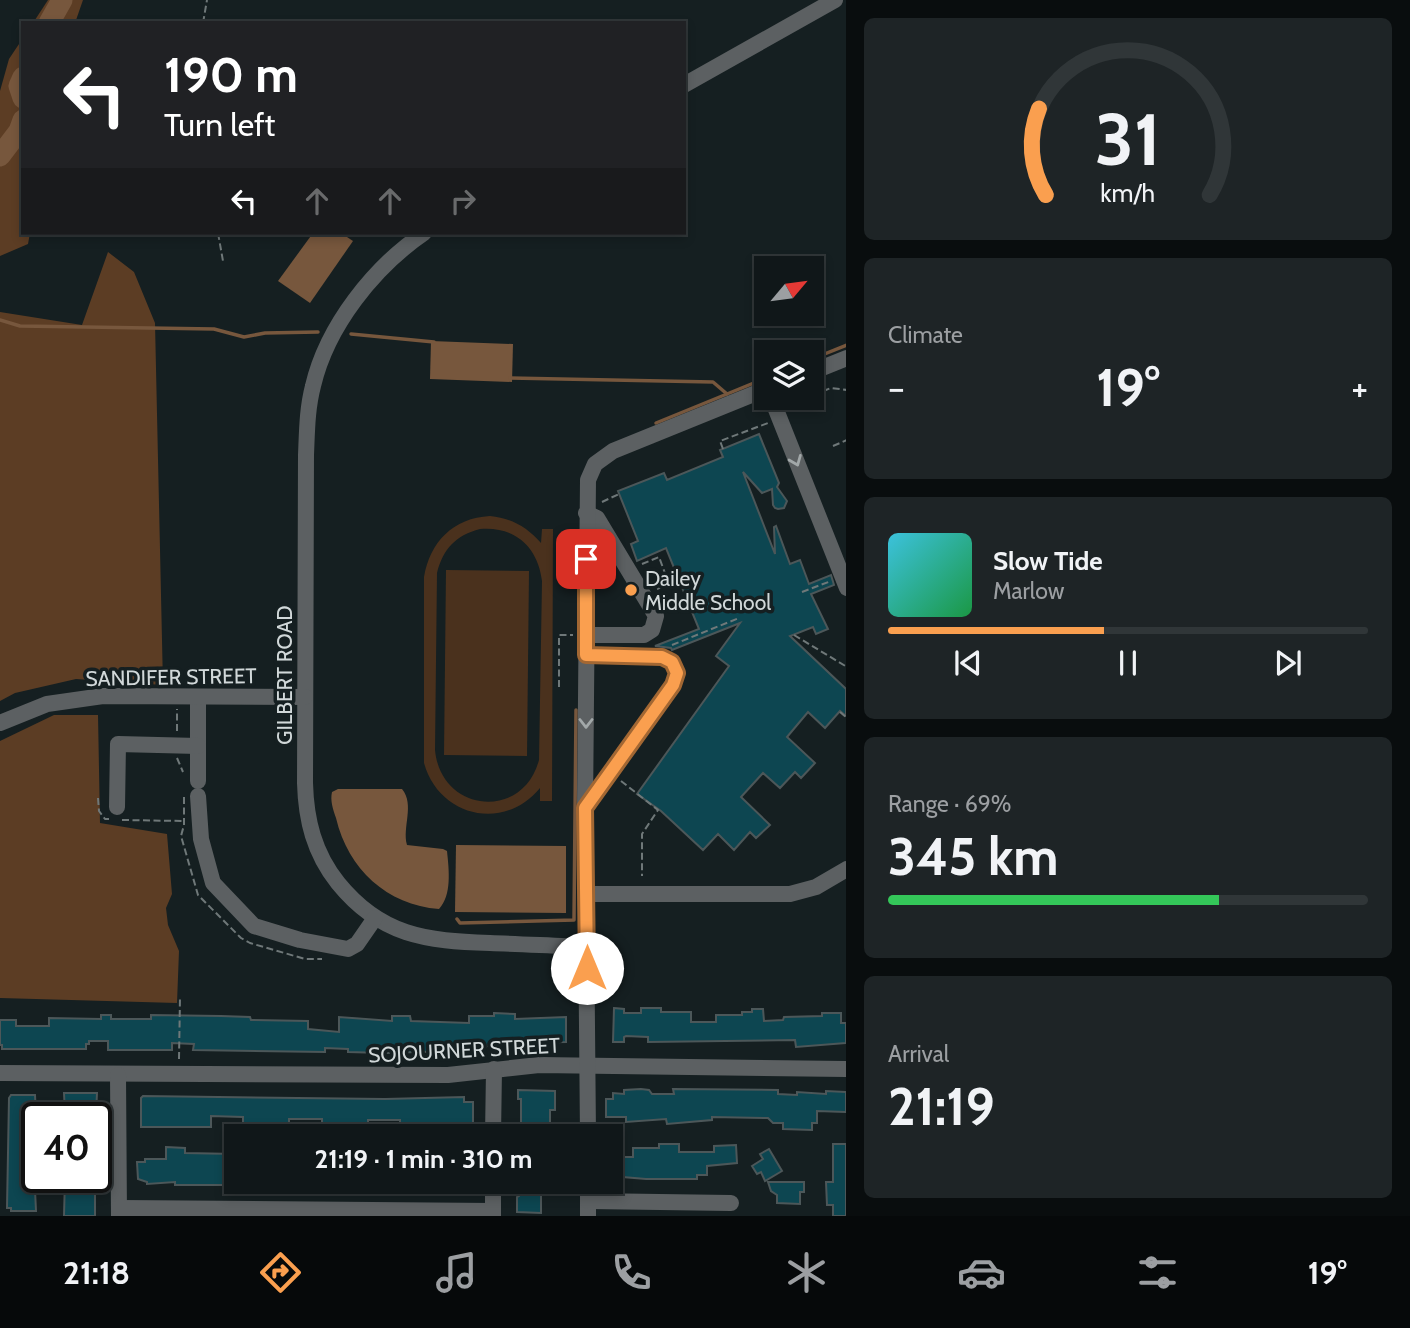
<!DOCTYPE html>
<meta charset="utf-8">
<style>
:root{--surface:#101719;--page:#1e2426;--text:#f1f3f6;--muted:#9c9fa2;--line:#303638;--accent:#fa9f4f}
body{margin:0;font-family:Cabin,sans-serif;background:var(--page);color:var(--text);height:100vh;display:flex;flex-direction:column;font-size:26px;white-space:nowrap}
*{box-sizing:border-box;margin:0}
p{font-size:23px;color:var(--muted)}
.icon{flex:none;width:38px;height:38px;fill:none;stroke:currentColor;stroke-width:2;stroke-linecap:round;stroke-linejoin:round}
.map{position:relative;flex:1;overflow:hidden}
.side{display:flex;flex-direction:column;gap:18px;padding:18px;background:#090d0e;width:564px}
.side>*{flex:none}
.hud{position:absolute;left:21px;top:21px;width:665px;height:214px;border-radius:0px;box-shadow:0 4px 10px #0003,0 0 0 2px var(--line);background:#202124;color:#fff;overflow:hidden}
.needle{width:46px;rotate:61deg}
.fabs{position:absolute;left:754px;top:256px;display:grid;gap:14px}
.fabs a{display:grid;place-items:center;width:70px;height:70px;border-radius:0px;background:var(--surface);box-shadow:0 4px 10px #0003,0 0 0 2px var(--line);font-size:35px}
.speed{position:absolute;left:21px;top:1102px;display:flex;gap:14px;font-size:35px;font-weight:700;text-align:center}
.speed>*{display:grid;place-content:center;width:91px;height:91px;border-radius:50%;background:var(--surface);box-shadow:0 4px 10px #0003,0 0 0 2px var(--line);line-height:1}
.speed .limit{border:4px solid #111;border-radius:10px;background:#fff;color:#111}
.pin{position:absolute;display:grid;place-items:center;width:60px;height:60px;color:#fff;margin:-30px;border-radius:14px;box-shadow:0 4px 10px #0006}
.me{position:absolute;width:77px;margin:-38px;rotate:0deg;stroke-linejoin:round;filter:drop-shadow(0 0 5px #0008)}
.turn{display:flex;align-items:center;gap:24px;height:147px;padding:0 28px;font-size:32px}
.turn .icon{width:91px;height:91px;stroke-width:2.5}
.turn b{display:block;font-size:49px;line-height:60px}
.lanes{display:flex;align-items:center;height:66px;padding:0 28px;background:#0003;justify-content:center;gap:35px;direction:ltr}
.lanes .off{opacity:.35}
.big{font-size:52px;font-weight:800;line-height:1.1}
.side .card{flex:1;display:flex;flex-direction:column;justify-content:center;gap:10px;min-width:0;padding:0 24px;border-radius:10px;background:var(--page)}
.side .dial{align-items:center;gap:0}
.dial svg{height:182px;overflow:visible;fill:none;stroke:var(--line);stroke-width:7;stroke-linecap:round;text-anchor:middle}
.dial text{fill:var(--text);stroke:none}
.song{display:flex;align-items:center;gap:21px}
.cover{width:84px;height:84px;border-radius:10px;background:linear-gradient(135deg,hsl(190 70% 55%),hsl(140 70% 35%))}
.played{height:7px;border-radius:4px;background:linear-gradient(90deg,var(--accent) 45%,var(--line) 45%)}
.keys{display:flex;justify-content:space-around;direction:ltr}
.heat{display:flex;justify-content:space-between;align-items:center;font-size:38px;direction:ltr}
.charge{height:10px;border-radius:5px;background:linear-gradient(90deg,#34c759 69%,var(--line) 0)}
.trip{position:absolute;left:224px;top:1124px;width:399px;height:70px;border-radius:0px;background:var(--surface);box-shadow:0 4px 10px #0003,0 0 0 2px var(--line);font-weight:800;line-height:70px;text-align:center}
.tabs{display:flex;height:112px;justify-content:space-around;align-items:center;background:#06090a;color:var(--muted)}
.tabs .icon{width:49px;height:49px}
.tabs .current{color:var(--accent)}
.tabs b{font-size:32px;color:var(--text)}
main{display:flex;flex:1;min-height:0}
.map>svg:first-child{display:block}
</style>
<main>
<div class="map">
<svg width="847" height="1216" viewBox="0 0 847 1216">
<rect width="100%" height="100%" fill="#151f21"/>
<g fill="#4a311d" fill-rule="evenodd">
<path d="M490,516C511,518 527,527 541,543L542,529H553L552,801H540V788C504,832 439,817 424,763V577C430,542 453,518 490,516ZM480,529C515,526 538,547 542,581L539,760C523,821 441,813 435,750L437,573C443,549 456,535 480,529Z"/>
<path d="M446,570L529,571L527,756L444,755Z"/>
</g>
<g fill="#5c3d24">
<path d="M48,0H83L75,23H33Z"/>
<path d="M23,38V233H30L28,244L0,256V91L9,59Z"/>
<path d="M108,252L134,272L155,323L163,685L76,679L15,693L0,701V312L82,325Z"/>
<path d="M54,715H98L100,823L167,834L172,894L166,908L168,925L179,951L177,1003L0,998V741Z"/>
</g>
<g fill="#77573d">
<path d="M313,233H341L353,241L310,303L278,281Z"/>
<path d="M431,341L513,344L512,382L430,379Z"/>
<path d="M338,789H402C415,805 402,827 407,845L443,849L447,851C449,870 452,895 439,909C387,905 348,869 336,818C333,809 330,801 332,792Z"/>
<path d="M456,845L566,846V913L455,912Z"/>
</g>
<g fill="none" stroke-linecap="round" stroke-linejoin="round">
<g stroke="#77573d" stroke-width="3.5">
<path d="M0,320L20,326L214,329L244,337L265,333L318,332"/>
<path d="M351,334L434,342"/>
<path d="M812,359L847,345"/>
<path d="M510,378L713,382L727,394L766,378"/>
<path d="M656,423L727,394"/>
<path d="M457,919L460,923L574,920L576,710"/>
</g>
<g stroke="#77573d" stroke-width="21">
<path d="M49,23L62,0"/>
<path d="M23,77L19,86L23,98"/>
<path d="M0,156L19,131L23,120"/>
</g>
</g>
<g fill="#0d4651" stroke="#4c5759" stroke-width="2">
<path d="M759,434L779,483L777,487L787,501L784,508L778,509L775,508L773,505L772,489L762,493L743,472L775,554L774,527L776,526L790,564L800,560L809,584L831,575L834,585L811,594L828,629L816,634L813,627L790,636L846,689V716L840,711L825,728L808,712L787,737L815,763L801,778L795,772L780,788L763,773L741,797L770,825L756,838L750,832L734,850L718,834L703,850L661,811L637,794L729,666L716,656L740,623L672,650L671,648L655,646L699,629L666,548L637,561L631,544L638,541L618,491L664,473L667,480L723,457L720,450Z"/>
<path d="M614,1008L624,1009V1013H641V1008H661V1012H691V1022H716V1015H742V1012H752V1009H763L764,1021L783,1020L784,1017L822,1016V1013H841V1023H846V1043L796,1047L795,1040L648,1042V1037L626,1036L624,1037V1042H613Z"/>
<path d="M494,1013L515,1014V1019L566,1017V1042L505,1043V1045H488L485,1048H453V1051L385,1053L348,1052V1049L325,1048V1052L193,1050L194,1044L172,1043V1050H108V1041H89V1044H86V1049H2V1045H0V1020H16V1026H49V1018L101,1019V1015H111V1019H151V1015L221,1016L250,1017L251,1020L308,1021V1029L339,1032V1017L392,1021V1016H410L411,1021L469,1023V1016H494Z"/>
<path d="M673,1089L778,1090V1094L797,1095V1092L826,1094V1091L846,1092V1112L817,1111V1123H812V1130L783,1129V1123H773L768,1118L712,1117V1120L667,1124L666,1119L626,1122V1117H606V1099H613V1093L624,1094V1090L641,1089L649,1090L652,1094H674Z"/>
<path d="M518,1090L555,1091V1110H550V1136L518,1135V1123H521V1099H518Z"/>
<path d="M64,1093H97L96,1114H65Z"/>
<path d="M11,1095H35L37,1136H30V1169H34L36,1211H11V1208H7L9,1098Z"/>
<path d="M143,1096L385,1099L464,1097V1102H473V1133H452V1130L420,1129V1134H400V1120H368V1130H322V1119H289V1129L264,1128V1133H243V1117L211,1116V1127H141V1098Z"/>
<path d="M659,1144H679V1152H714V1146L736,1145L737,1163L707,1166V1175H697V1179H646L611,1176V1157H633V1148H659Z"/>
<path d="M833,1144H846V1216H833V1205H827L826,1182H833Z"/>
<path d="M166,1147L185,1148V1153L236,1154V1185H175V1182L147,1184V1182L138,1179L137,1162H145V1159H166Z"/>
<path d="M769,1149L782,1171L765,1181L761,1172L757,1174L752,1166L763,1159L760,1154Z"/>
<path d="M65,1178H95V1216H64Z"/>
<path d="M522,1181H541V1213L517,1212V1197L519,1196V1191H522Z"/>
<path d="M768,1182H804V1192H800V1204L777,1203V1195L771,1191Z"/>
</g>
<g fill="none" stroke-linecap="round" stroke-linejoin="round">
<g stroke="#6f7879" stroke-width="2" stroke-dasharray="7 3.5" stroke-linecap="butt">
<path d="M203,23L207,0"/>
<path d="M218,233L223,261"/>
<path d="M813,395L831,388L847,390"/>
<path d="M833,446L847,440"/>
<path d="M723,449L720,441L768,423"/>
<path d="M602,502L619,494"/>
<path d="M642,564L659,557L669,584"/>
<path d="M657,589L679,580"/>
<path d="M802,592L831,581"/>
<path d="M794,635L847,667"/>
<path d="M672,645L739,618"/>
<path d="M559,687V635H573"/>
<path d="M840,712L847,718"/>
<path d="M177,731V709"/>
<path d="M177,758L183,772"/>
<path d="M621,781L658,810L642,834V876"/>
<path d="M184,797V825L181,836L198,895L241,938L250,943L305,959H322"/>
<path d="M98,798L99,811L105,819H109"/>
<path d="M122,820L183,821"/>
<path d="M179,1059L180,997"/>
</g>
<g stroke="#5c6062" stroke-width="16">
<path d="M684,85L835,0"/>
<path d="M424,233C374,267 327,326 313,386C307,409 307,432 306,455L305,783C306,820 314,853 338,883C381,936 426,941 490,943C523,944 555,946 587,947"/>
<path d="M812,372L847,358"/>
<path d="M771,397L847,588"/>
<path d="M586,513L597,518L656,616L652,630L644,635H586"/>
<path d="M198,697V781"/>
<path d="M0,723L47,704L103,696L305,697"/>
<path d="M198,796L201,839L213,883L254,926L300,940L348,949L357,944L375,918"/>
<path d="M117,807L118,744L198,746"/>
<path d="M585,808L673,685L677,673L672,662L662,657L586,655"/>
<path d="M587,894H790L816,887L847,869"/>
<path d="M0,1073L448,1075L539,1065L847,1069"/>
<path d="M118,1075L119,1216"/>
<path d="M493,1136L494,1069"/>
<path d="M588,1136L585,808L588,480L595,464L613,451L766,389"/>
<path d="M588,1181V1216"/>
<path d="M588,1201L731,1203"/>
<path d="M119,1208L493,1211"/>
<path d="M493,1216V1181"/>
</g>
</g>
<defs><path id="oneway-chevron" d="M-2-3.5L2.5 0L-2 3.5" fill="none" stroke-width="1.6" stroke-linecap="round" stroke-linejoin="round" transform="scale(1.75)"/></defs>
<g stroke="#a2a8a9">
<use href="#oneway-chevron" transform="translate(796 461) rotate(68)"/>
<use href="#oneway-chevron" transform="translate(586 723) rotate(90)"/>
</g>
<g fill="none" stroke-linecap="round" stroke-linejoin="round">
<g stroke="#a26733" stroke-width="18">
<path id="route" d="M586,559V655L662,657L672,662L677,673L673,685L585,808L587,968"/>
</g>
<use href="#route" stroke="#fa9f4f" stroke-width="12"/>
</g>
<circle fill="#fa9f4f" stroke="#151f21" stroke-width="2.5" cx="631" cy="590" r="7"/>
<g text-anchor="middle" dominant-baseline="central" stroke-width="7" stroke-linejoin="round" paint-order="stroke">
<g font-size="21" fill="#d1d8d9" stroke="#151f21" text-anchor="start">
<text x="645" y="578">Dailey<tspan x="645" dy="24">Middle School</tspan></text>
</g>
<g font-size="21" fill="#d1d8d9" stroke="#151f21">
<text transform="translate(284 675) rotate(-90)">GILBERT ROAD</text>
<text transform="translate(171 677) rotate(-1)">SANDIFER STREET</text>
<text transform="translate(464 1050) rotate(-3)">SOJOURNER STREET</text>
</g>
</g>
</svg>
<div class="fabs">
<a><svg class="needle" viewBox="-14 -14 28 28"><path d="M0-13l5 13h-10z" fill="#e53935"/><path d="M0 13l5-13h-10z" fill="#9c9fa2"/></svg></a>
<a><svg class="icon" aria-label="layers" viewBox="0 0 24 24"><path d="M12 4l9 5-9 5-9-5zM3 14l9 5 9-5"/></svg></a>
</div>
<div class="speed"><div class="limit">40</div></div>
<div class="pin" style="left:586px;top:559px;background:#d93025"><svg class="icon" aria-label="arrive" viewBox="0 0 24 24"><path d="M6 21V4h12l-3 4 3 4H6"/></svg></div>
<svg class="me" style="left:587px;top:968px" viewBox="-20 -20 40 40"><circle r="19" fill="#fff"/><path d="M0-13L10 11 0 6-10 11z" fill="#fa9f4f"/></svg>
<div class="trip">21:19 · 1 min · 310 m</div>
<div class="hud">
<div class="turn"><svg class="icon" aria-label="left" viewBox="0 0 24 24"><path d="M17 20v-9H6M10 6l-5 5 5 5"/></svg><div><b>190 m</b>Turn left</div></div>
<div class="lanes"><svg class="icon" aria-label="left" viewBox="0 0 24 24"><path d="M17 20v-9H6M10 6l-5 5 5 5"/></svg><svg class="icon off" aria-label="ahead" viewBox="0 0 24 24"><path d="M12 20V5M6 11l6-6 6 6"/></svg><svg class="icon off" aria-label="ahead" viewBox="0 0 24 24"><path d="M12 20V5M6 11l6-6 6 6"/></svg><svg class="icon off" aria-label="right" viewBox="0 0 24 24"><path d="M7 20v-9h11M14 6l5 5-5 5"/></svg></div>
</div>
</div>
<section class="side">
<div class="card dial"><svg viewBox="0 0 100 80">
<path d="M14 69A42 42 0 1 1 86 69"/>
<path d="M14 69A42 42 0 0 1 11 31" stroke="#fa9f4f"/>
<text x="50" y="56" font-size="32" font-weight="700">31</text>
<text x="50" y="72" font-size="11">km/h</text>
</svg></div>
<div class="card"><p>Climate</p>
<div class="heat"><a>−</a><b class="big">19°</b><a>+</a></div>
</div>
<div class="card">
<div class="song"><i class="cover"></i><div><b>Slow Tide</b><p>Marlow</p></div></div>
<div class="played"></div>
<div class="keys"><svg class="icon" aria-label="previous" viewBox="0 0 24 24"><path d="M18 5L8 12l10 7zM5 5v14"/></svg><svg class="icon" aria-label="pause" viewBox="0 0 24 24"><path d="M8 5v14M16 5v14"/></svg><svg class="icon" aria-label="next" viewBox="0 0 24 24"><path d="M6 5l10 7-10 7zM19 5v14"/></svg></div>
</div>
<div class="card"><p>Range · 69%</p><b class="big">345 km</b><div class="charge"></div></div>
<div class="card"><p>Arrival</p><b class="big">21:19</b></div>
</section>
</main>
<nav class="tabs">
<b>21:18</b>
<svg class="icon current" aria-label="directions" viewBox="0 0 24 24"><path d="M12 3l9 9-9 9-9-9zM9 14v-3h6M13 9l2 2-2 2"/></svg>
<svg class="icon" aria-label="music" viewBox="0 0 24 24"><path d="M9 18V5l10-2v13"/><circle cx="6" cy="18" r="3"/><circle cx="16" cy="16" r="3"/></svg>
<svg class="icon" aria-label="phone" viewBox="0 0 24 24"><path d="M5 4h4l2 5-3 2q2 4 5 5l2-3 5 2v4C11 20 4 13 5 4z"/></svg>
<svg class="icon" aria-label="climate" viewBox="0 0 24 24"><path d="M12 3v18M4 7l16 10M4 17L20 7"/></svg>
<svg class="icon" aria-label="car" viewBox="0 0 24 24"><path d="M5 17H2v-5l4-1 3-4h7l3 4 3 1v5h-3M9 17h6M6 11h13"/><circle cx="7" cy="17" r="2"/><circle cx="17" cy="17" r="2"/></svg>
<svg class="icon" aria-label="filters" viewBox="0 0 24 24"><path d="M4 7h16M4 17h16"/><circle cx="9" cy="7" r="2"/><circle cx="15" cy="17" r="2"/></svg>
<b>19°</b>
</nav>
